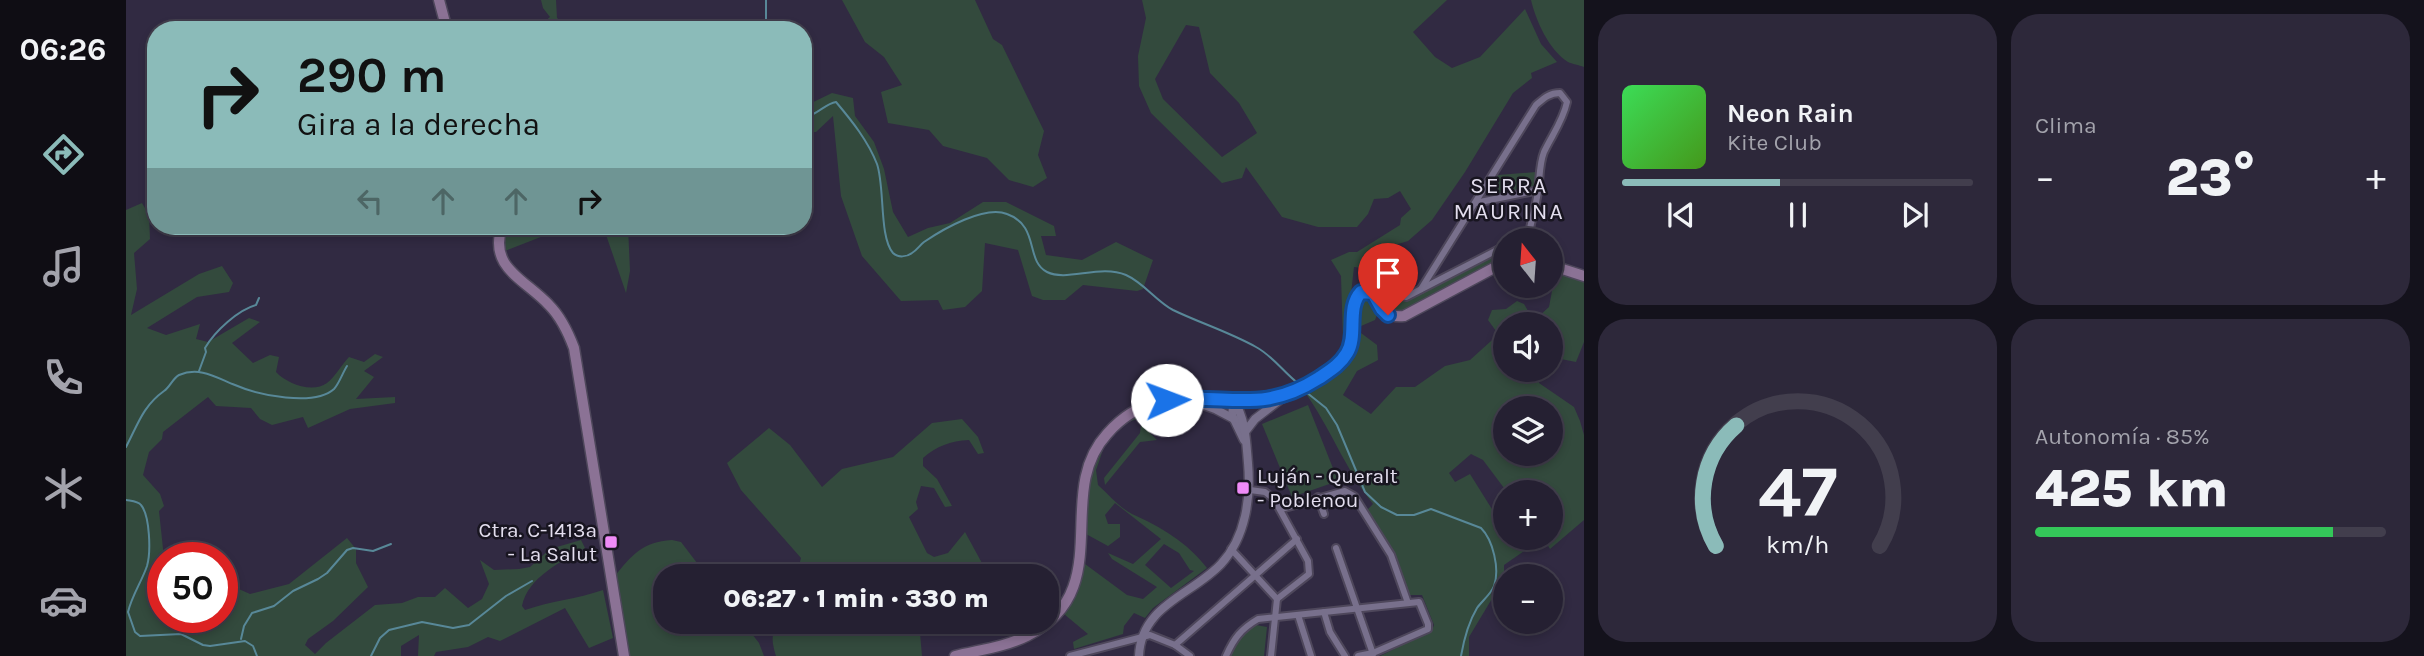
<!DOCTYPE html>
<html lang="es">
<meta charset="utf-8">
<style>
:root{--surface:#252032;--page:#2d283a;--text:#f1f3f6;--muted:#a3a3ac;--line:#423e4d;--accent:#8bbbb9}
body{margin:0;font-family:Karla,sans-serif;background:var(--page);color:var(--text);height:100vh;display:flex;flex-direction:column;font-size:26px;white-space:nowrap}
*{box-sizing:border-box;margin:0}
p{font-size:23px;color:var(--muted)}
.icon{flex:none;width:38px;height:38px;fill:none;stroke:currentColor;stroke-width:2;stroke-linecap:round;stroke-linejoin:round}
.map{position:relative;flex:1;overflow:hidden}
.panel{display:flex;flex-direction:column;gap:14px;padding:14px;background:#14121c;width:840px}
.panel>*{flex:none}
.hud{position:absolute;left:21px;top:21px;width:665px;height:214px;border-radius:28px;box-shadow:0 4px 10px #0003,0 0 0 2px var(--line);background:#8bbbb9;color:#111;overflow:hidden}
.needle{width:46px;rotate:343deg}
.buttons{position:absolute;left:1367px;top:228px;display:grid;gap:14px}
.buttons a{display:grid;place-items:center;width:70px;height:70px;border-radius:50%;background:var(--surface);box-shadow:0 4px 10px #0003,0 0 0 2px var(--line);font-size:35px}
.speed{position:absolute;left:21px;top:542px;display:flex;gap:14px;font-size:35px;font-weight:700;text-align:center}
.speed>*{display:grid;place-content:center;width:91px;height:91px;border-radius:50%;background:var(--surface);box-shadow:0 4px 10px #0003,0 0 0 2px var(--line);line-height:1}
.speed .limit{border:10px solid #d22;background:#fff;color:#111}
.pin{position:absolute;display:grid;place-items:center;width:60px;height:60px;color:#fff;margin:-72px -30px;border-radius:50% 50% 50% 0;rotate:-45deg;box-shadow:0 0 7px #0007}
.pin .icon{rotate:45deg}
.me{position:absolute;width:77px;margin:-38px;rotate:88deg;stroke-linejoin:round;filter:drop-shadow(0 0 5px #0008)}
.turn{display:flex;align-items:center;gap:24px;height:147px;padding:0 35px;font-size:32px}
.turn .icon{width:91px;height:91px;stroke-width:2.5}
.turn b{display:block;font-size:49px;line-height:60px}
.lanes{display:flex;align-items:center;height:66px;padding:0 35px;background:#0003;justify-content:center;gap:35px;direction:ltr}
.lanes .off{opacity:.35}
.big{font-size:52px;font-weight:800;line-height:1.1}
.panel .card{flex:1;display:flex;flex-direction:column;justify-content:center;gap:10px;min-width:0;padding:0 24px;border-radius:28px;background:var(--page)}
.panel .dial{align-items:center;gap:0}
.dial svg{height:182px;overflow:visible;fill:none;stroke:var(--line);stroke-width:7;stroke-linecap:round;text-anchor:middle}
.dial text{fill:var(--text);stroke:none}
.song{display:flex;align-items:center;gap:21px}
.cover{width:84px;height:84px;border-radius:10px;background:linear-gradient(135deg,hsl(130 70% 55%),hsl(100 70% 35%))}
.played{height:7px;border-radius:4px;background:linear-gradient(90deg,var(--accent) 45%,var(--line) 45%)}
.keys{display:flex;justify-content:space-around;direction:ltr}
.heat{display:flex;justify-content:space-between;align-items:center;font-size:38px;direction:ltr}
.charge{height:10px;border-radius:5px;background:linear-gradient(90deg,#34c759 85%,var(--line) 0)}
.panel .tiles{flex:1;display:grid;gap:14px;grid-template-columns:repeat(2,1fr)}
.trip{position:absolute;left:527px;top:564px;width:406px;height:70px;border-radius:28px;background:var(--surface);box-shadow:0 4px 10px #0003,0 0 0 2px var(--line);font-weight:800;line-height:70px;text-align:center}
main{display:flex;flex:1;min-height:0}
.dock{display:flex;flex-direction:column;width:126px;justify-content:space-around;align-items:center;background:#0f0d14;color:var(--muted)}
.dock .icon{width:49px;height:49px}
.dock .current{color:var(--accent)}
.dock b{font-size:32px;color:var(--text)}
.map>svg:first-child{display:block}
</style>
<main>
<nav class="dock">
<b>06:26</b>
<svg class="icon current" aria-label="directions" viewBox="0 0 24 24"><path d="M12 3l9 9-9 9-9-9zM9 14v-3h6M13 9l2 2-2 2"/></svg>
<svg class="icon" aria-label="music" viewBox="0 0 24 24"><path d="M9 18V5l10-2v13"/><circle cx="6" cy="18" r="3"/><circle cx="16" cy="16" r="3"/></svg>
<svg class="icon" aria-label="phone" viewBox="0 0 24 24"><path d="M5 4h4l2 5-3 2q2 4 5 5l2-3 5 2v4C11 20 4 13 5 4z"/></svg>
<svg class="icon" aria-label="climate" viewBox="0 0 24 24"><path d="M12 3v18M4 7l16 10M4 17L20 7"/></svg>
<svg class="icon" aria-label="car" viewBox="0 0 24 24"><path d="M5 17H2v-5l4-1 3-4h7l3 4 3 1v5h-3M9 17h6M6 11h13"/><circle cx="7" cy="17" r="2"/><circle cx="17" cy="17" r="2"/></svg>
</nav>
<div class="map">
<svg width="1458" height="656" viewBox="0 0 1458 656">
<rect width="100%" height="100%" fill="#312a42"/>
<g fill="#334a3d" fill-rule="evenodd">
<path d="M415,0H430L431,18L447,30H434L428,25C407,34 386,29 364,24L357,30H347L361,20L416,24L424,17L417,8Z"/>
<path d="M716,0H849L867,39L876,45L918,131L912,155L921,178L907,187L883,180L861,158L817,146L803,130L762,123L755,92L776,85L758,57L739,42Z"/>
<path d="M1016,0H1321L1287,32L1309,57L1326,68L1354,57L1399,9L1415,44L1431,62L1405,73L1406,78L1387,93L1339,172L1306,220L1282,241L1272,244L1244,269L1228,267L1220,338L1217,339L1215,276L1205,260L1223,252H1231L1274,225L1275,218L1285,209L1274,191L1262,198L1248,199L1242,214L1231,227H1192L1156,217L1120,167L1116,178L1096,183L1025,113L1013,86L1012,56L1020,18ZM1060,25L1073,27L1084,73L1113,103L1131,133L1096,157L1037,99L1029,79Z"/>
<path d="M1405,0H1458V67C1453,65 1446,64 1442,62C1423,50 1410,21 1405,0Z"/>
<path d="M706,93L727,98L729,116L748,142L758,169L767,212L782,237L802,228L824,223L857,202H880L928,226L930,236H915L920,255L956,260L990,242L1027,260L1017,289L1011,291L957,285L939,300H917L906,296L892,250L859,243L856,291L839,307L817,310L812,300L775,301L736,256L715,196L707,116L690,132L677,133V107Z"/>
<path d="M1410,172V186L1364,197L1358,193L1372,175Z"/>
<path d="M16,203L23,215L24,239L8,253L11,289L5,315L73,274L96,266L107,283L103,292L71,297L21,328L40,335L74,324L70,339L82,342L123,318L134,322L106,343L127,363L144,355L153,357L150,372C160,383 186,394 201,383C209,377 216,364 223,357L238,362L249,354L257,357L238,371L248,377L230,399L269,397V403L224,409L182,428L177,417L146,425L134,419L125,408L90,406L82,397L37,432L36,439L23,452L17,475L34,494L38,506L33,511L38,558L37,618H96V592L106,586L124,594L163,584L221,538L230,549V563L242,587L207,621L182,639L179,645L189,654L200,643L249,605L276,603L292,597H309L319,588L342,608L356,599L363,584L354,560L368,570L393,569L404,567L424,549L455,540L459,548C435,562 402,577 396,606L399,610C425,601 451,599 477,590L487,638L463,648L439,608L374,641L362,637L342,647L310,652L308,656H292L293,635L275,646V656H0V210Z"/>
<path d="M381,226H443L379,251L377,237Z"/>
<path d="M477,226H502L504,271L500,293Z"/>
<path d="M1376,248L1379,250L1378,258L1284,310C1264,312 1259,307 1249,290L1261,283L1263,289L1280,297Z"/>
<path d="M1425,270L1458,281V342L1450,362L1425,357L1424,324H1379V369H1412L1413,383L1448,407L1454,421L1458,435V520L1424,549L1417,538L1378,565V575L1365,594L1367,597L1343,637V656H1254L1306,630L1308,625L1296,595H1283L1273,569L1241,510L1247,504C1219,469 1204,427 1178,391C1197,379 1233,363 1233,337C1232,326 1232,314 1232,302L1237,297L1242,296L1251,315L1249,320L1235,326V333L1251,345L1252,360L1231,371L1217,395L1245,414L1270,387H1289L1319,366L1344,360L1375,332L1370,331L1362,320L1366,310L1380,309L1391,301L1398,304L1405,316L1412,317L1423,307L1426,291ZM1379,408H1424V453H1379ZM1345,454L1357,460L1381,492H1424V537H1379V520L1374,522L1344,474L1329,482L1323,473Z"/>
<path d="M1050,404L1077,409L1048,425L1033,409L1021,430L1031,440L1014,442L979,485L978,478L1014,433L1016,417L1003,422C1017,411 1033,408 1050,404Z"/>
<path d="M1182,405L1212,481L1166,497L1136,424Z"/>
<path d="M836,419L852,437L858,453L852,454L843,440C824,441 811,446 797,458V466L811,479L826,506L819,507L808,488L795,486L790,502L792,509L783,517L801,553L808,557L822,553L839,532L863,576H674L671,573L675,558L615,490L601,463L643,428L664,445L696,487L716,469L767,457L806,423Z"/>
<path d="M978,447L970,470L972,485C982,494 994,508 1006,514C1035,527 1061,542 1081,568L1027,608L1019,618L1008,613L998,626L997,634L948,649L947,642L962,634L938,614L949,596L959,564L1001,595L1017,599L1031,587L986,559L982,553L1007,564L1035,539L989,503L979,515L982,524H994V537L982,546L960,534C961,499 961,478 978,447ZM1038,544L1053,553L1064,570L1068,571L1045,588L1019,565Z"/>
<path d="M546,540L555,542L581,576H539V621H616L633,643L638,656H502L488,577C506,555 516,542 546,540Z"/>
<path d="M657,621H799L794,633L796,656H650C646,642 643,631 657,621Z"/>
<path d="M1130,625L1141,627L1138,656H1103C1109,641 1116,632 1130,625Z"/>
</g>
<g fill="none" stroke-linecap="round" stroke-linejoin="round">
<g stroke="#588898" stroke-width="2">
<path d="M640,30V0"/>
<path d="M677,116C690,117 698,104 710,102C726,121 742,141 751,164C759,187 753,237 767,253C772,258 781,257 786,253C791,250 794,245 798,242C817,229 859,205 881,214C914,226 899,261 921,272C941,282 974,264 1000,275C1018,283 1030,301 1047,310C1074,323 1103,332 1130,347C1147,356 1158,373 1174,385"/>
<path d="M73,371L80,352L79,348C89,331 112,310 130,305L133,298"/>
<path d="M1180,392L1200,408L1211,425L1239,492L1255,507L1271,515H1288L1305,509L1355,528C1367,540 1374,569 1368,586C1365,594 1356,601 1351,608C1342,623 1338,639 1335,656"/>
<path d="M0,447C12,424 17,406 38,391C44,387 47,378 53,375C74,366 91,378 109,385C132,395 188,407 208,389C213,384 217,372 221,366"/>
<path d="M0,500C5,501 12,501 15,505C24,516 25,552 21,566C16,581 6,595 2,612L9,632L14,636L55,634L77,645L84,646L119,641L127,646L131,656"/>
<path d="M115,639L118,626L126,613L148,606L167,591L192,579L201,573L221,550L227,548L247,551L265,544"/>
<path d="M245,656L254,638L263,630L296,622L327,628L343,625L380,596L406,581"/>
</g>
<g stroke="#4e475b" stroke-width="10">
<g id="minor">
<path d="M1349,203L1413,190"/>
<path d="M1391,240L1403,231"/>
<path d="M1258,277C1263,290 1267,294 1280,297L1379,246"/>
<path d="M1295,289L1410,105C1418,98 1423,93 1434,93L1441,102C1437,121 1426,135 1418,152C1413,165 1414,178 1412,191C1410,208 1404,223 1402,240"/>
<path d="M1124,490L1139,492L1148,499L1182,561L1183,574L1151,599"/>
<path d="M1192,497L1198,514"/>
<path d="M1155,509L1219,491L1228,496L1265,555L1282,603"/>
<path d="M1210,548L1247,654"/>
<path d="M1105,549L1151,599"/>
<path d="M1198,612L1204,632L1219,656"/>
<path d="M1172,615L1185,656"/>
<path d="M1049,645L1171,539"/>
<path d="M944,656L1024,635L1049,645L1064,656"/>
<path d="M1100,656C1108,638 1115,629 1132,619L1293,602L1302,624V629L1247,653L1232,656"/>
<path d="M1145,656L1151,599"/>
</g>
</g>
<g stroke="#4e475b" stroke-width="11">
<g id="tertiary">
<path d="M1108,401L1106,415L1118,440"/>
<path d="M1072,403L1089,409L1108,419"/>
<path d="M1119,432L1129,419L1155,399"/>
<path d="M1013,656C1015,605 1066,595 1095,564C1120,537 1125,497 1122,463C1120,441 1120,420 1108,401"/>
</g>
</g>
<g stroke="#4e475b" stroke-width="13">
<g id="secondary">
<path d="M313,0L321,30"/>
<path d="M376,226C362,268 399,279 423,305C435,317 442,332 448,348L498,656"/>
<path d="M1424,265L1458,276"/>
<path d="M829,656C853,650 879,647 901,636C993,590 926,494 981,434C1032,376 1085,412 1146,400C1167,396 1186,384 1203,372C1243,344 1215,313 1235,292L1247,293C1256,307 1258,318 1278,316L1379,262"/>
</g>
</g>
<use href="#minor" stroke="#78708c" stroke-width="6"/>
<use href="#tertiary" stroke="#78708c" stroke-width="8"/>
<use href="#secondary" stroke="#8b7295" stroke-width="10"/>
</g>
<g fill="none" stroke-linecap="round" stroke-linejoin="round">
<g stroke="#114b97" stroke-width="18">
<path id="route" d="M1041,400C1102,393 1135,415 1193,378C1203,371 1214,365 1221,353C1232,335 1220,308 1235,292L1247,293L1256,309L1262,315"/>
</g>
<use href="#route" stroke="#1a73e8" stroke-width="12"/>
</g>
<g fill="#ef8bf7" stroke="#181520" stroke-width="2.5">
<rect x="1110" y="481" width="14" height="14" rx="3.5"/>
<rect x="478" y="535" width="14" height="14" rx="3.5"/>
</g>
<g text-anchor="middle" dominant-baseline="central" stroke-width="5" stroke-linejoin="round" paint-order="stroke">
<g font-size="21" fill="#e3deee" stroke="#181520" text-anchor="start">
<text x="1131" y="476">Luján - Queralt<tspan x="1131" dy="24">- Poblenou</tspan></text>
<text x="471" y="530" text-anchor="end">Ctra. C-1413a<tspan x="471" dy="24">- La Salut</tspan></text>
</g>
<g font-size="23" letter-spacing="2" fill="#e3deee" stroke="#181520">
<text x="1383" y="185">SERRA<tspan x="1383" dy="26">MAURINA</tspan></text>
</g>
</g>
</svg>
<div class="buttons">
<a><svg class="needle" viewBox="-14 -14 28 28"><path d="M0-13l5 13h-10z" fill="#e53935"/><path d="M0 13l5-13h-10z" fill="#a3a3ac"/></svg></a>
<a><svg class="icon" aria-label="sound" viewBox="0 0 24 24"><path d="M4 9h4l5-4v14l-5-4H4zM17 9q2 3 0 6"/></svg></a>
<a><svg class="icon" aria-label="layers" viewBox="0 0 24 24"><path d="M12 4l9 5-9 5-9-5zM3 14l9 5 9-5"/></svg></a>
<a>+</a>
<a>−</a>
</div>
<div class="speed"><div class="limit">50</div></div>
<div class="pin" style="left:1262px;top:315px;background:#d93025"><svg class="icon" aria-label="arrive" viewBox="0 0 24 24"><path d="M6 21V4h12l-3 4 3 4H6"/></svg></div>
<svg class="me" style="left:1041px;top:400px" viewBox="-20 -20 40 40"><circle r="19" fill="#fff"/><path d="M0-13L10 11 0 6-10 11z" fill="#1a73e8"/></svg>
<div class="trip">06:27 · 1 min · 330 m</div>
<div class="hud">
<div class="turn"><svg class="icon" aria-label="right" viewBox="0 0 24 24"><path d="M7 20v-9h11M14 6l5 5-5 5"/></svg><div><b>290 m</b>Gira a la derecha</div></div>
<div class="lanes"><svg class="icon off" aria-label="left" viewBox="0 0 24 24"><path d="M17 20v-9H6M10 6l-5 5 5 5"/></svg><svg class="icon off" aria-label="ahead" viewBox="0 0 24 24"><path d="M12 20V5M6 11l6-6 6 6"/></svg><svg class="icon off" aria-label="ahead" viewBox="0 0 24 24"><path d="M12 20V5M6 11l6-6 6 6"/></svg><svg class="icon" aria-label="right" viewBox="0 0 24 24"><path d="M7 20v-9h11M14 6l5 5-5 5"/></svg></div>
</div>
</div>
<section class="panel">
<div class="tiles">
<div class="card">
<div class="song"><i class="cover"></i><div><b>Neon Rain</b><p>Kite Club</p></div></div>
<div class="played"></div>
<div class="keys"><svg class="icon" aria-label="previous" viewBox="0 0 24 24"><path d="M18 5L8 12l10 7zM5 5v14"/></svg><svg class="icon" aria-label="pause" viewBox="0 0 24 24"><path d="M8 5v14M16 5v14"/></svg><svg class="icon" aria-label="next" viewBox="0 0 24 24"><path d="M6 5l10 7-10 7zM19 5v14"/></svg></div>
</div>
<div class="card"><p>Clima</p>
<div class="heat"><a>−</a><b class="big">23°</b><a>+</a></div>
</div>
<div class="card dial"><svg viewBox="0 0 100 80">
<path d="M14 69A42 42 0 1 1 86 69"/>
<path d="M14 69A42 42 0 0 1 23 16" stroke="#8bbbb9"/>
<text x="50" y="56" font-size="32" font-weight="700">47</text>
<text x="50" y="72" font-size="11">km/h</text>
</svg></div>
<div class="card"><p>Autonomía · 85%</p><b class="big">425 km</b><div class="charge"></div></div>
</div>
</section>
</main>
